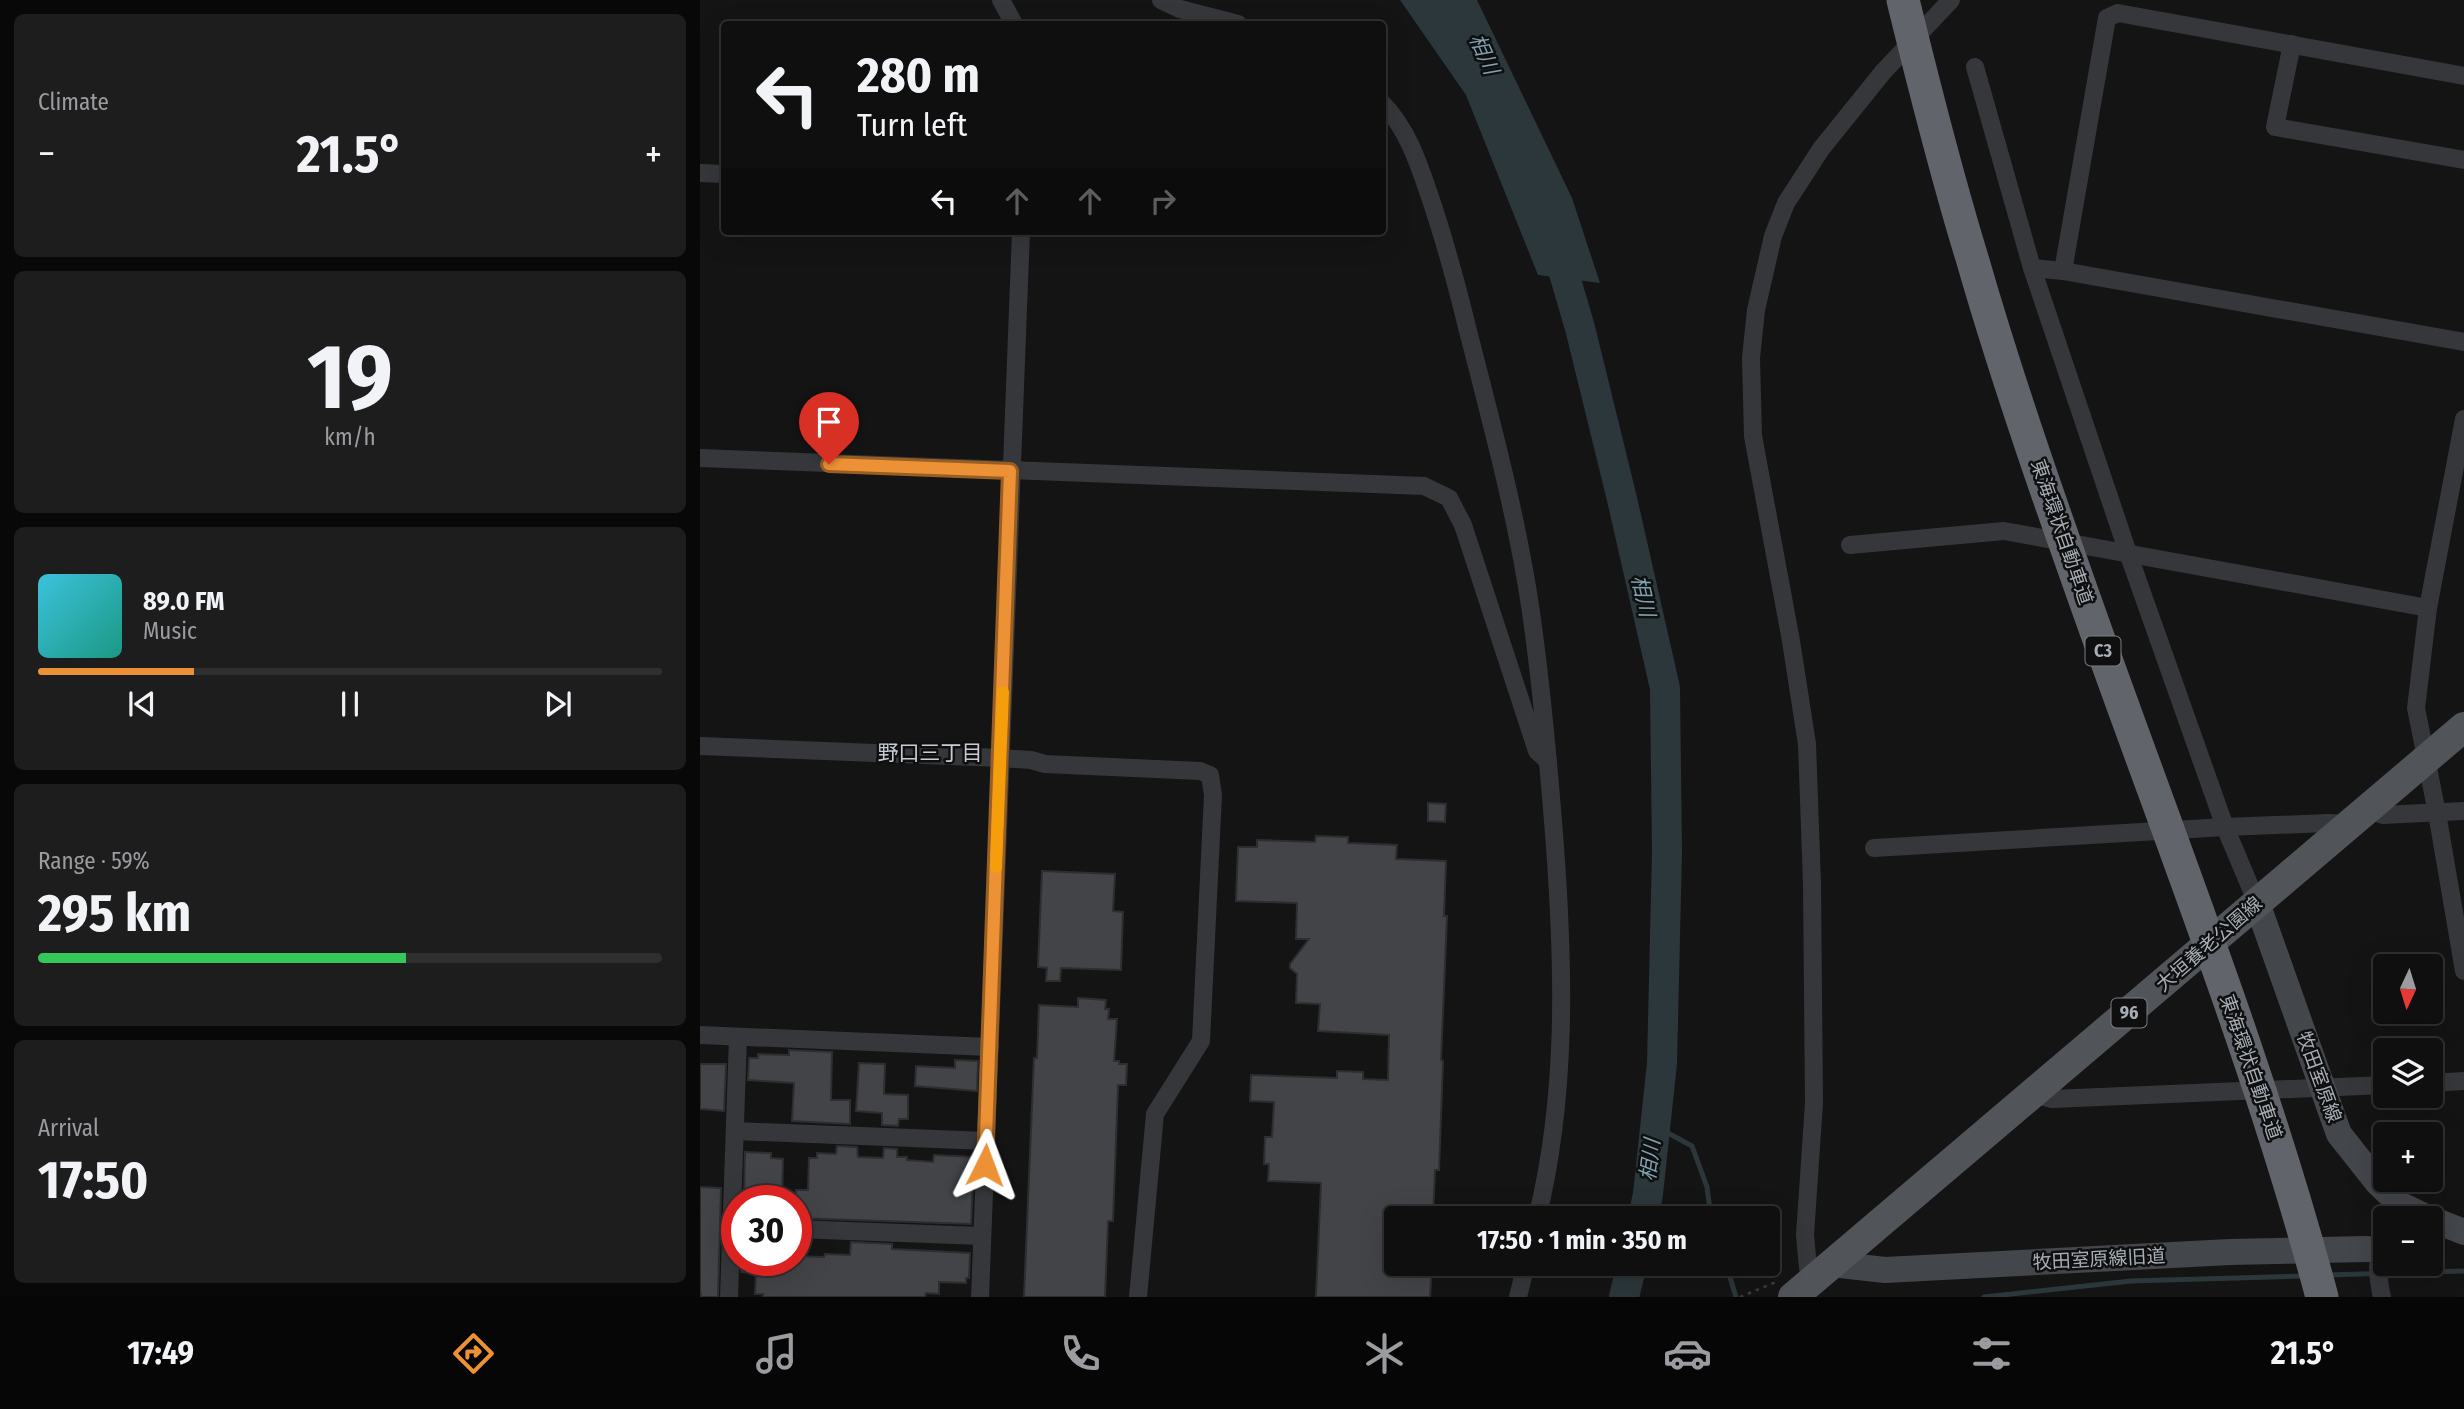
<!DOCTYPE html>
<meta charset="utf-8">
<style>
:root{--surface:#0f0f10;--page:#1d1d1e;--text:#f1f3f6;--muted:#9b9c9f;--line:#2f2f30;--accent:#ec9135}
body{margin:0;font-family:"Fira Sans Condensed","Noto Sans JP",sans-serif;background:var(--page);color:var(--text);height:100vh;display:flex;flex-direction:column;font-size:26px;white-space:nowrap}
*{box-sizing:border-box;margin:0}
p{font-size:23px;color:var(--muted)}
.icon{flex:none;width:38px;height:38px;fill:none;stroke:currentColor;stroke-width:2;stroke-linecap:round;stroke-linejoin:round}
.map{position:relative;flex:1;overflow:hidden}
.details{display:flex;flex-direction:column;gap:14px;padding:14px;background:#080809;width:700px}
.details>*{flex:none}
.hud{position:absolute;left:21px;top:21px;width:665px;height:214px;border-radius:7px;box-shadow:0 7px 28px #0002,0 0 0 2px var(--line);background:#0f0f10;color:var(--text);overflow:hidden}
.needle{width:46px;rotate:184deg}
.tools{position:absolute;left:1673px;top:954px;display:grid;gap:14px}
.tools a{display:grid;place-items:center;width:70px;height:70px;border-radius:7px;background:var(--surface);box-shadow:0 7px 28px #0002,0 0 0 2px var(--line);font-size:35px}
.speed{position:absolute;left:21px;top:1185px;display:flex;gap:14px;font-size:35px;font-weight:700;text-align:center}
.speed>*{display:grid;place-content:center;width:91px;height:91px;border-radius:50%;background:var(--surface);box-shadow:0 7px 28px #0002,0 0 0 2px var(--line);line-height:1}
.speed .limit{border:10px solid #d22;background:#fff;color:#111}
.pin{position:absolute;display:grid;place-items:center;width:60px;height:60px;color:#fff;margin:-72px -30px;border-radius:50% 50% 50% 0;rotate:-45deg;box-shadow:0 0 7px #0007}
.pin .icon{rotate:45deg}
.me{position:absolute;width:77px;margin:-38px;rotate:3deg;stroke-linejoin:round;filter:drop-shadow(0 0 5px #0008)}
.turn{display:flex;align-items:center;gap:24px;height:147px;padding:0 21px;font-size:32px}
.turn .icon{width:91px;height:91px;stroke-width:2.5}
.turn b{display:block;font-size:49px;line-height:60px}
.lanes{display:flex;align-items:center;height:66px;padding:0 21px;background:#0003;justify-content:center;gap:35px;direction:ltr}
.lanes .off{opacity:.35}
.big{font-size:52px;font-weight:700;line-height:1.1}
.details .widget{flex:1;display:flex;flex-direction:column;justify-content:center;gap:10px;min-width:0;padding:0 24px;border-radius:10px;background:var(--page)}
.details .dial{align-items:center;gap:0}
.dial b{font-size:91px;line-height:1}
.song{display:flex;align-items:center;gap:21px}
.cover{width:84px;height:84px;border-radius:10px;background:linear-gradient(135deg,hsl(190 70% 55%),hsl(170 70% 35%))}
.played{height:7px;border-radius:4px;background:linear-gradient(90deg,var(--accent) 25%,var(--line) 25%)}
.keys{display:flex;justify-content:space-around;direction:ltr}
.heat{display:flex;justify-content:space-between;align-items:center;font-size:38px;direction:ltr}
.charge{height:10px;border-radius:5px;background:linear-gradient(90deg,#34c759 59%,var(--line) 0)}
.trip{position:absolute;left:684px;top:1206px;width:396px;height:70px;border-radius:7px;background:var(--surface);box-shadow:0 7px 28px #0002,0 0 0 2px var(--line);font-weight:700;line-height:70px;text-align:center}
.tab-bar{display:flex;height:112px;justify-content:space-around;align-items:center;background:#060606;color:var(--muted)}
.tab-bar .icon{width:49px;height:49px}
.tab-bar .on{color:var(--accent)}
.tab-bar b{font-size:32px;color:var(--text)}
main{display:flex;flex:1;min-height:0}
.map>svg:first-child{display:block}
</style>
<main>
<section class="details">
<div class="widget"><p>Climate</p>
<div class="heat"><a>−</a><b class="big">21.5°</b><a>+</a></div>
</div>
<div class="widget dial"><b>19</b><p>km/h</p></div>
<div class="widget">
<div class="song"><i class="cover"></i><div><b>89.0 FM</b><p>Music</p></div></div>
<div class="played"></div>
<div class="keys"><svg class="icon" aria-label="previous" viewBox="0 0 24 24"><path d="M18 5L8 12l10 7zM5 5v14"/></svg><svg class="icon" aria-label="pause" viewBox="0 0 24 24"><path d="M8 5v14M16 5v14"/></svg><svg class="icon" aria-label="next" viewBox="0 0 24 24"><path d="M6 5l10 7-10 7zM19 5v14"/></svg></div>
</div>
<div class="widget"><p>Range · 59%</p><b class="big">295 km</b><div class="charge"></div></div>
<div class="widget"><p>Arrival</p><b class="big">17:50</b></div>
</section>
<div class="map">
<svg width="1764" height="1297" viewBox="0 0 1764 1297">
<rect width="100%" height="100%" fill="#141415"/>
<path fill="#2c373b" d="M700,0H777L872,198L900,283L838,275L766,95Z"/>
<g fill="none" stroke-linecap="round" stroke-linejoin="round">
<g stroke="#2c373b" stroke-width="5">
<path d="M955,1126L992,1146L1007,1187L1011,1218"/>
<path d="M1026,1264L1036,1297"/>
<path d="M1627,1275L1764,1271"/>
<path d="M1284,1297L1431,1281L1603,1276"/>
</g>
<g stroke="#2c373b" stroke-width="30">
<path d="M854,239L880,328L922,499L965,688L967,852L962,1063L948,1194L943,1218"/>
<path d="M924,1297L932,1264"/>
</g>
</g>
<g fill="#434448" stroke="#2e2e31" stroke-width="2">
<path d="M728,803L746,804L745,822L728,821Z"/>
<path d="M616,836L648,837V843L697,845L696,859L746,861L744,916H747L741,1060L743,1061L739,1170H735L733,1218H696V1264H732L730,1297H616L621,1183L568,1181L569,1164H564L565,1137H572L574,1102L550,1101L551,1075L637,1078V1071L663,1072V1079L688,1080L689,1035L618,1031L620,1004L596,1003L597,974L590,968V964L609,939H596L597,903L536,901L538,847H557V840L615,842Z"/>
<path d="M342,871L415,874L413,911L423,912L421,970L361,968L360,981H346L347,968L338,967Z"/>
<path d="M378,998L406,1000L405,1009H409L408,1019H417L414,1061H419V1064H427L426,1085H418L413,1221H408L405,1297H324L334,1058H337L339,1005L378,1007Z"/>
<path d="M89,1050L132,1052L131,1100H150V1124L92,1121L94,1083L48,1080L49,1058H58V1054L89,1055Z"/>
<path d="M255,1060L278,1061L277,1091L215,1086L216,1066L255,1068Z"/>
<path d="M159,1063L185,1064L184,1094L208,1095V1119H199L198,1126L182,1125V1113L156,1111Z"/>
<path d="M0,1064H26L24,1111L0,1109Z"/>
<path d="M137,1146L157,1147L158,1157L183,1158L184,1148L197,1149V1157H207V1160L233,1162L234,1155L274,1157L271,1224L96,1218V1190H108L109,1158H117V1153L136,1154Z"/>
<path d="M45,1152L71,1153V1158L83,1159L82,1200H44Z"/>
<path d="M0,1187L21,1188L18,1297H1L0,1290Z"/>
<path d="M151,1242L192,1244V1249L270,1253L269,1278H266V1283L239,1282V1294L226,1293L225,1297H63V1294H55L56,1273L41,1272L42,1260H96V1256L124,1257L125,1254L150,1255Z"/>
</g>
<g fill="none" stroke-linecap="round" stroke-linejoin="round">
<path stroke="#3b3e41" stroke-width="2.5" stroke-dasharray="3.5 5" stroke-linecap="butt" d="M1040,1297L1076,1282"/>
<g stroke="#35373a" stroke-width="18">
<path d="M301,0L314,24"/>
<path d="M461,0L480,9L538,24"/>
<path d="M1592,44L1575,127L1764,160"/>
<path d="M1275,67L1332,268L1428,553L1525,827L1557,903"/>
<path d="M682,103C707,128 718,162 729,194C744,238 756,282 767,327C791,421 817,516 831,612C842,690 849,768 855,847C864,970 867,1097 837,1218"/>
<path d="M0,173L24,174"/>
<path d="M1332,268L1363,271L1764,342"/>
<path d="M1363,271L1407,18L1418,13L1764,76"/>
<path d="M1764,419L1728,608L1716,708L1737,813L1764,971"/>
<path d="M0,458L724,486L749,498L763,525L837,751L848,761"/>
<path d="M1150,545L1304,531L1728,608"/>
<path d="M0,746L300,758L331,760L345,764L500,771L510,775L513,795L501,1041L455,1114L438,1297"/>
<path d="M1668,810L1683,815L1764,811"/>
<path d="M1174,848L1525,827L1628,823L1649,824"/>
<path d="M0,1035L290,1047"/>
<path d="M1731,1083L1764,1081"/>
<path d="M1332,1094L1352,1099L1685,1085"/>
<path d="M35,1131L286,1141"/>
<path d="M96,1229L281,1236"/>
<path d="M1113,1280L1108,1268L1105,1235L1114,1103L1112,884L1107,744L1091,641L1053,436L1051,358L1056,310L1073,236L1086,203L1121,149L1183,72L1251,0"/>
<path d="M29,1297L38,1037"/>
<path d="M280,1297L321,231"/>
<path d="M818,1297L826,1264"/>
<path d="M1682,1297C1677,1275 1676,1255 1685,1235"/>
</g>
<g stroke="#43464a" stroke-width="26">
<path d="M1557,903L1639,1134L1677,1182L1701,1205L1728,1218"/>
<path d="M1731,1219L1764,1232"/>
<path d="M1131,1264L1185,1270L1530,1252L1667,1249"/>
</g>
<path stroke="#515459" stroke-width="30" d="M1093,1297L1764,727"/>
<path stroke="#61656b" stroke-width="33" d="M1203,0C1224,86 1246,173 1272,258C1310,390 1356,519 1402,648C1479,863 1563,1076 1622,1297"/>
</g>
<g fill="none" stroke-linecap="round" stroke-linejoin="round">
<g stroke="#995e22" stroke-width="18">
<path id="route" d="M129,464L310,471L285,1165"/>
</g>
<use href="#route" stroke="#ec9135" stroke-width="12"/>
<path stroke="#f59e0b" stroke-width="12" d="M296,867L303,692"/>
</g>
<g text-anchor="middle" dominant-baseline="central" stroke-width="5" stroke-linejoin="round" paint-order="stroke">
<g fill="#0f0f10" stroke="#797e84" stroke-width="2">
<rect x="1385.5" y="636.5" width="35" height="29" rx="5"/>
<rect x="1411.5" y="998.5" width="35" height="29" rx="5"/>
</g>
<g font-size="18" font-weight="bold" fill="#a6adb5">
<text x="1403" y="651">C3</text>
<text x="1429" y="1013">96</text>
</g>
<g font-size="19" fill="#a6adb5" stroke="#0f0f10">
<text transform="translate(1362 532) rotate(71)">東海環状自動車道</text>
<text transform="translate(1509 944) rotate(-41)">大垣養老公園線</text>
<text transform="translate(1551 1067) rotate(71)">東海環状自動車道</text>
<text transform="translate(1619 1077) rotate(70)">牧田室原線</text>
<text transform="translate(1399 1259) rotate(-3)">牧田室原線旧道</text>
</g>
<g font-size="21" font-style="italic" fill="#7ea0b0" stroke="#0f0f10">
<text transform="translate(784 54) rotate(66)">相川</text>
<text transform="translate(943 596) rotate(77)">相川</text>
<text transform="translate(950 1160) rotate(-83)">相川</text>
</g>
<g font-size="21" fill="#c7cbd2" stroke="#0f0f10">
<text x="230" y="753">野口三丁目</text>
</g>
</g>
</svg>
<div class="tools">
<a><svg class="needle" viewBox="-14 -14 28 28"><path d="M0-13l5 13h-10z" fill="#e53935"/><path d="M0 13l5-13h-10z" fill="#9b9c9f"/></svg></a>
<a><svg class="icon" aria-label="layers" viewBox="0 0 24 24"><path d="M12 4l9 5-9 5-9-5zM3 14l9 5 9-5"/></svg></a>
<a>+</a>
<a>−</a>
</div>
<div class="speed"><div class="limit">30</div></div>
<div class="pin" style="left:129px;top:464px;background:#d93025"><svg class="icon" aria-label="arrive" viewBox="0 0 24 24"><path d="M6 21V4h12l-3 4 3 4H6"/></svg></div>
<svg class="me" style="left:285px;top:1165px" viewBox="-20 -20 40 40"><path d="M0-17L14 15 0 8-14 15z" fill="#ec9135" stroke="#fff" stroke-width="4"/></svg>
<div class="trip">17:50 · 1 min · 350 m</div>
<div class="hud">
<div class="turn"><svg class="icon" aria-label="left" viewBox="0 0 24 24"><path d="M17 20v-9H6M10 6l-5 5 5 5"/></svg><div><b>280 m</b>Turn left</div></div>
<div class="lanes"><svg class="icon" aria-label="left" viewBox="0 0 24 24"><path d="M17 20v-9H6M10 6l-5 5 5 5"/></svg><svg class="icon off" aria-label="ahead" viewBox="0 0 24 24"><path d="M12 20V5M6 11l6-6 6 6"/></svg><svg class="icon off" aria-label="ahead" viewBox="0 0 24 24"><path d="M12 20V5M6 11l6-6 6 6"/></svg><svg class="icon off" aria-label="right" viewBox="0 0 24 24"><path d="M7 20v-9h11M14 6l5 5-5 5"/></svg></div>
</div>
</div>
</main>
<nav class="tab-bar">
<b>17:49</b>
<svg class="icon on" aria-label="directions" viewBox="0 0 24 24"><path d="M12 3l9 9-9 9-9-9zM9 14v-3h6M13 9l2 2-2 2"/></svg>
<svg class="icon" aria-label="music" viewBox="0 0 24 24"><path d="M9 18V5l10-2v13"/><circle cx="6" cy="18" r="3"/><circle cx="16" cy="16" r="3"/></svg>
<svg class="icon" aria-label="phone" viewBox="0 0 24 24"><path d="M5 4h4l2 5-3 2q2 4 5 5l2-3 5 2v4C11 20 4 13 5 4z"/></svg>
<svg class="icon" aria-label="climate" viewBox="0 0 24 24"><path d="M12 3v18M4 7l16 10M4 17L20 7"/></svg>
<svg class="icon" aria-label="car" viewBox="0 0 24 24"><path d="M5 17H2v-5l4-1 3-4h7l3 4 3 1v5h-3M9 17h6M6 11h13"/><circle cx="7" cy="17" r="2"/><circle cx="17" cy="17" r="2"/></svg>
<svg class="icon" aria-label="filters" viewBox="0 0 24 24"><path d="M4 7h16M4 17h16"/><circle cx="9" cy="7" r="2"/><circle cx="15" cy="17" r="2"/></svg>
<b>21.5°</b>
</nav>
